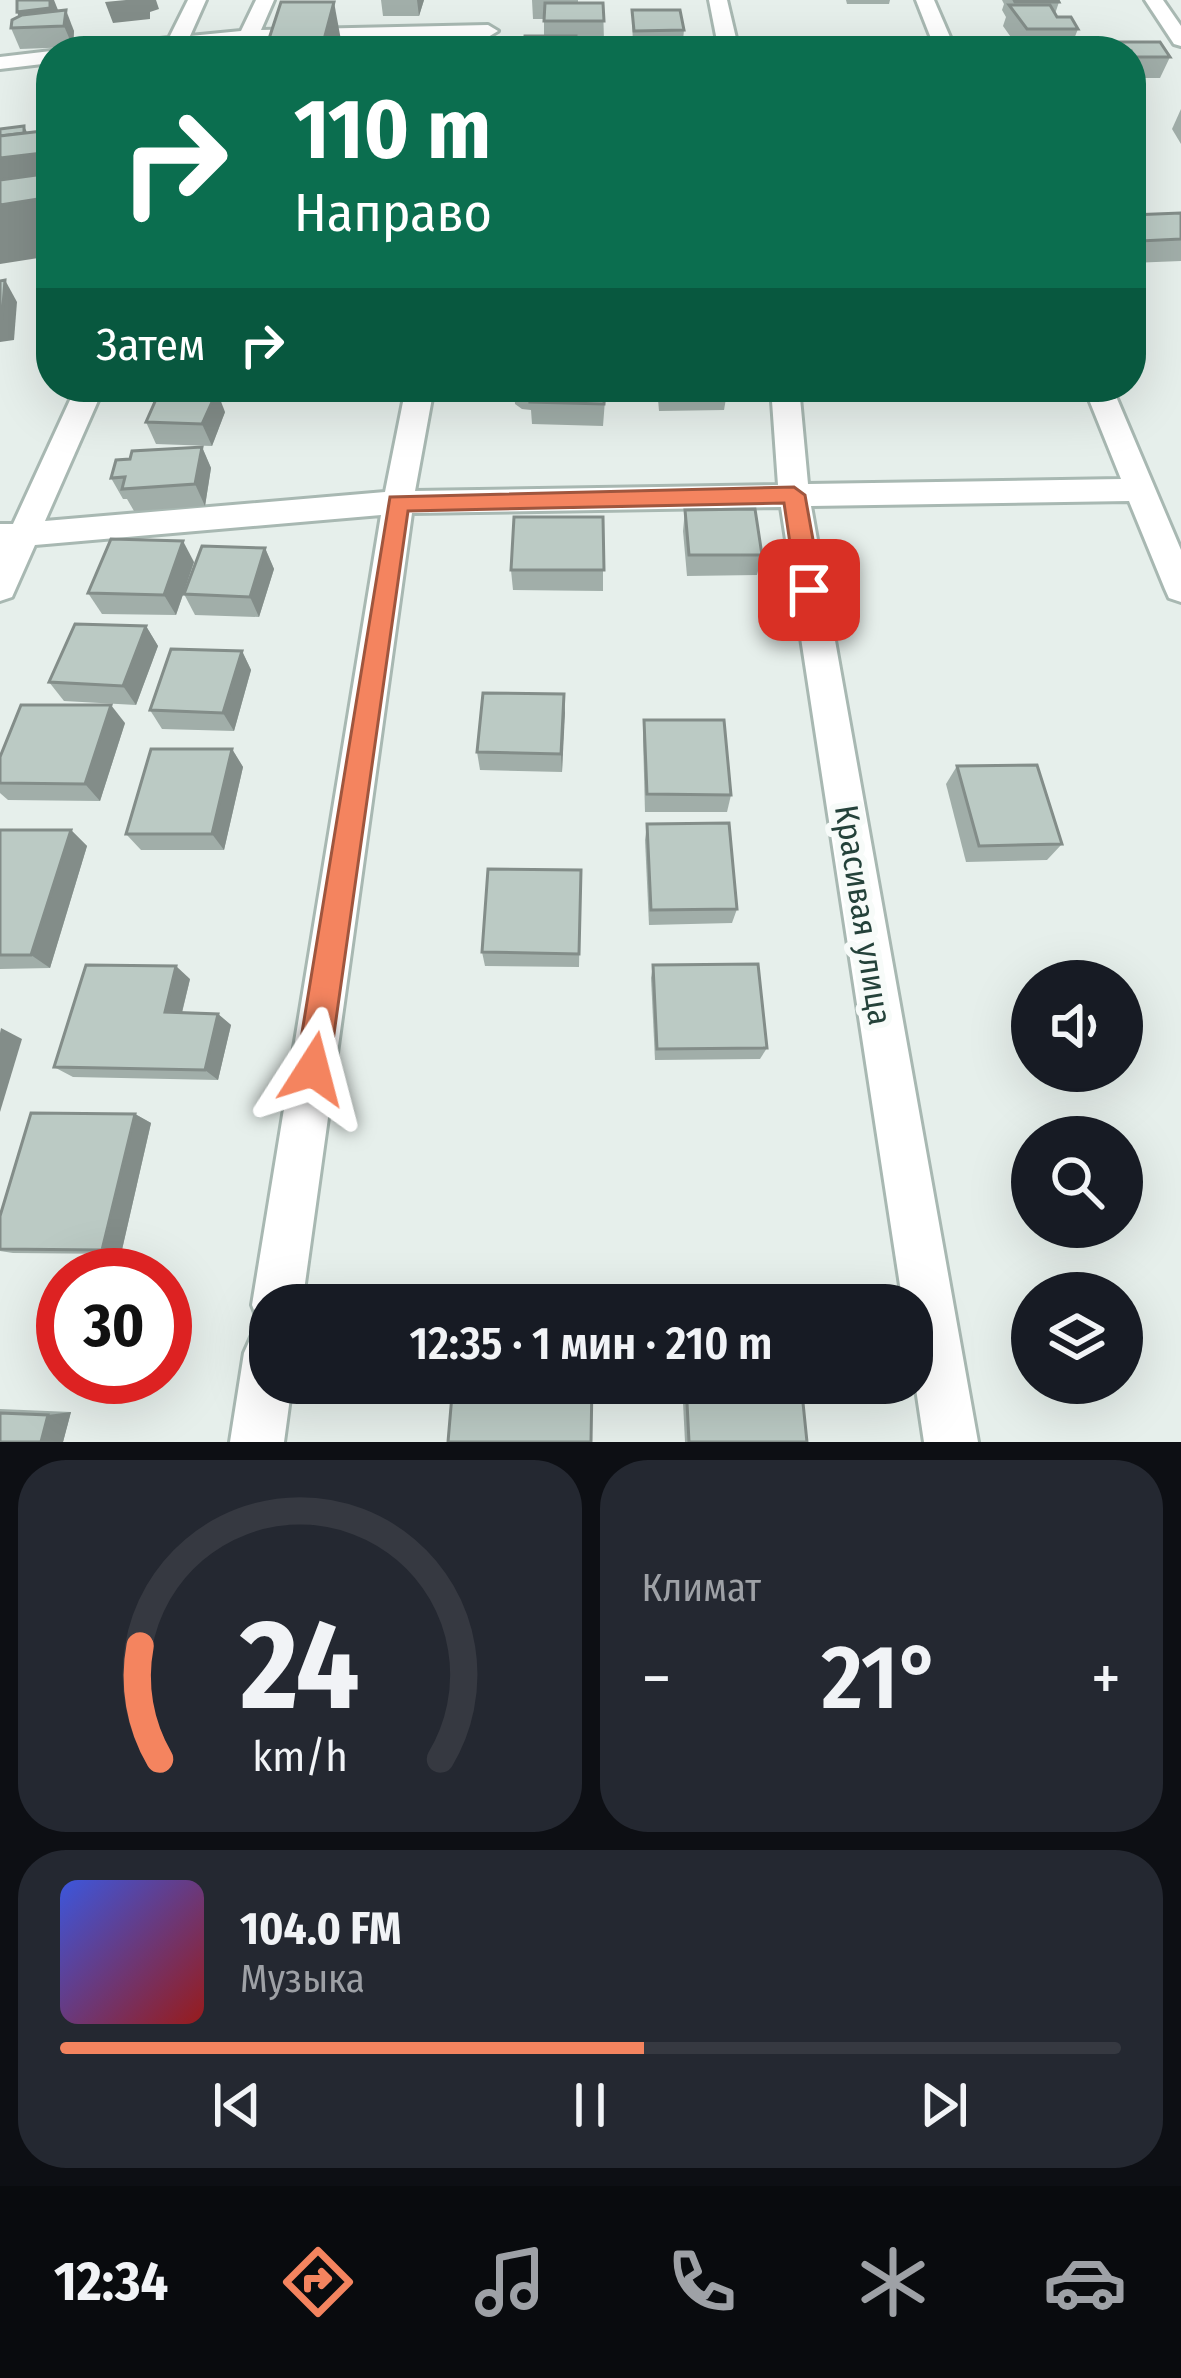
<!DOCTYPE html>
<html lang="ru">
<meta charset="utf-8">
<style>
:root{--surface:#171b24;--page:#242831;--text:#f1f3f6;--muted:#9ea1a6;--line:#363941;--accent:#f4845f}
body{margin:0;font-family:"Fira Sans Condensed",sans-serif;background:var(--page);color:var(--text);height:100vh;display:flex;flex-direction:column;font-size:45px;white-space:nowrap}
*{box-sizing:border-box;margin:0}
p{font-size:39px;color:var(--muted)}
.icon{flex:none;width:66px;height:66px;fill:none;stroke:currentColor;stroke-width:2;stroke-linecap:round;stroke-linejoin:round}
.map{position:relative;height:1442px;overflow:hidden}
.drawer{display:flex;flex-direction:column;gap:18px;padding:18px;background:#0d0f14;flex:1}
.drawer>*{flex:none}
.banner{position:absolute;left:36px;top:36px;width:1110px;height:366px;border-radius:48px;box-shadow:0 12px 48px #0002;background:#0b6e4f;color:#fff;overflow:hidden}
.fabs{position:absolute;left:1011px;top:960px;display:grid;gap:24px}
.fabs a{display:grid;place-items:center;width:132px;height:132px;border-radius:50%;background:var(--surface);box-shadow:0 12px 48px #0002;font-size:60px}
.speed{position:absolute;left:36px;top:1248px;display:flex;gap:24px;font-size:60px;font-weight:700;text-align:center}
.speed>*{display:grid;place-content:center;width:156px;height:156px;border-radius:50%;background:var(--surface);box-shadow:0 12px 48px #0002;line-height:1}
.speed .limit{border:18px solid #d22;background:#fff;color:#111}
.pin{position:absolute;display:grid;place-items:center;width:102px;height:102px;color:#fff;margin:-51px;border-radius:24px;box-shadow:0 6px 18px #0006}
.me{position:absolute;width:132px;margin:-66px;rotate:9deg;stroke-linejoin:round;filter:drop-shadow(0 0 9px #0008)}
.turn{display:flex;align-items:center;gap:42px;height:252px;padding:0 60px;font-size:54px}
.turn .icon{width:156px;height:156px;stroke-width:2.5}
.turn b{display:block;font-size:84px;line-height:102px}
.then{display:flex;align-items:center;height:114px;padding:0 60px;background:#0003;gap:24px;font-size:45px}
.big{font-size:90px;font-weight:600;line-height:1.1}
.drawer .tile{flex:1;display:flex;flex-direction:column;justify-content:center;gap:18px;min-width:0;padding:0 42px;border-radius:48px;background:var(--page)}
.drawer .dial{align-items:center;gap:0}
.dial svg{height:312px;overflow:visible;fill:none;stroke:var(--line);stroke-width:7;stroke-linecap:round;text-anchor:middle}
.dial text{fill:var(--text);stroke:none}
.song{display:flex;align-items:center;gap:36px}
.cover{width:144px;height:144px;border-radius:18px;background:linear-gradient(135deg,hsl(230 70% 55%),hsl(0 70% 35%))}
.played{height:12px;border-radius:6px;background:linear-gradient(90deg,var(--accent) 55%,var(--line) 55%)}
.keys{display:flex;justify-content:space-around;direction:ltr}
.heat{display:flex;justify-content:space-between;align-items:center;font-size:66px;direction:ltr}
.drawer .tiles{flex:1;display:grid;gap:18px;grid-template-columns:1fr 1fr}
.tile:last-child{grid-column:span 2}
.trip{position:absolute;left:249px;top:1284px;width:684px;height:120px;border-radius:48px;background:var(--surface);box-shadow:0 12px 48px #0002;font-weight:600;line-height:120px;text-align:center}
.menu{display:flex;height:192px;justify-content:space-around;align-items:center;background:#090b0e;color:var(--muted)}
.menu .icon{width:84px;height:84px}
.menu .on{color:var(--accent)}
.menu b{font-size:54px;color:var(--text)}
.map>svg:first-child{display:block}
</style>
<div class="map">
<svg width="1181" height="1442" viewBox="0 0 1181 1442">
<rect width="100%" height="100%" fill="#e6efeb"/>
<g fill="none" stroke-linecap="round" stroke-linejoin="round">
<g stroke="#a8b8b2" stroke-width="6">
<g id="minor">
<path d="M188,0H206L190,36L241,31L256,0H274L261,30L488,25L498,31L488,37L256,42L252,51H232L236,43L162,51H96L106,45L169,38Z"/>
<path d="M709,0H727L739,51H719Z"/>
<path d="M916,0H934L956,51H936Z"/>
<path d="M1145,0H1163L1181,26V46L1174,44Z"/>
<path d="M51,51V63L0,69V57Z"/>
<path d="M76,387H104L45,521L385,492L406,387H434L415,491L778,485L771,387H799L808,484L1121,479L1084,387H1112L1181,550V602L1169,598L1165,589L1129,501L811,506L978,1442H924L912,1362V1305H903L781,507L412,513L302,1305H270V1327L259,1323L252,1305L381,515L35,545L12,597L0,601V524H13Z"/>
<path d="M270,1327V1383H292L284,1442H230L244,1353L252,1335Z"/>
</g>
</g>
<use href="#minor" fill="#fff" fill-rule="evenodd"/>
</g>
<g fill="#a1aea9">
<path d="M381,0H424L419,16H383Z"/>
<path d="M532,0H578V3H603L604,42H576L544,36V19H533Z"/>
<path d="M846,0H890L889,4H847Z"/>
<path d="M1002,0H1058L1059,2L1055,14L1057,17L1078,29L1072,44L1076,51L1020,50L1003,26L1006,17L1002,10L1004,4Z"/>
<path d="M632,10L684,30L682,51H633Z"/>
<path d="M58,11L74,31L73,47L20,49L11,28L19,17Z"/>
<path d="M1114,42L1170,57L1160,78H1131V51H1110Z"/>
<path d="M1181,109V144L1172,129Z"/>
<path d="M1181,213V261L1131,263V215Z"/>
<path d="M514,387H606L603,426L532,424L531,410L522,409L515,404Z"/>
<path d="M657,387H728L724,410L659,411Z"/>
<path d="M225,412L212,446L156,444L146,422Z"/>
<path d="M202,447L211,468L205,506L134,511L127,499H123L111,478L130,459Z"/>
<path d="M685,510L762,555L757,575L687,576L683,531Z"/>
<path d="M603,517V591L513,590L511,570Z"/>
<path d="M265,548L274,569L259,617L195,615L184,594Z"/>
<path d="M194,562L176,615L102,614L88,593Z"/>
<path d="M146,626L158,646L136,705L64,701L49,682Z"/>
<path d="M242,651L251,670L234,731L162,729L150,710Z"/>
<path d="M564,694L562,772L480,770L477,752Z"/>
<path d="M644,720L731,795L727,812H645L643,738Z"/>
<path d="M125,723L100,801L8,800L0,793V757Z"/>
<path d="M232,749L243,767L224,850H141L126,834Z"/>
<path d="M957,766L1062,844L1047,860L966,862L946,784Z"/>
<path d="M647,824L737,909L732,923L649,925L645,840Z"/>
<path d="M0,830H71L87,846L50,968L0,969Z"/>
<path d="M581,870L579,967L485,966L482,952Z"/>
<path d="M653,965L767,1048L760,1059L655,1060L651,978Z"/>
<path d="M190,979L182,1013L218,1014L231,1025L218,1080L73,1077L54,1067Z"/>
<path d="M135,1114L151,1123L121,1254L13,1253L0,1251V1216Z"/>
<path d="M682,1383H801L807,1442H685Z"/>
<path d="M0,1409L71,1412L63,1442H0Z"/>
</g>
<g fill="#838d89">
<path d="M50,0H54L58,10V28V26L23,28L17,12Z"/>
<path d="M126,0H156L159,9L150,12V19L113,23L105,2Z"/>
<path d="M417,0H424L419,16Z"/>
<path d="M334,2L343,51H321Z"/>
<path d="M66,10L74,31L73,47L64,26Z"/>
<path d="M24,126L34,147L51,152V256L0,264V152Z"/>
<path d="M5,280L17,302L14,340L0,342V318Z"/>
<path d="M217,391L225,412L212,446L202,424Z"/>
<path d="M202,447L211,468L205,506L195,484Z"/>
<path d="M183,541L194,562L176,615L164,595Z"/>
<path d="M265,548L274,569L259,617L250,597Z"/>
<path d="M146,626L158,646L136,705L123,686Z"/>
<path d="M242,651L251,670L234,731L223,713Z"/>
<path d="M564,694L565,713L562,772L561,754Z"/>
<path d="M111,705L125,723L100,801L85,784Z"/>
<path d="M232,749L243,767L224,850L212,834Z"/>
<path d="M71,830L87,846L50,968L31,955Z"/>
<path d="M176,966L190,979L179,1024L165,1012Z"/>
<path d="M218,1014L231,1025L218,1080L205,1070Z"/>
<path d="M1,1028L22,1039L0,1112V1033Z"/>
<path d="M135,1114L151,1123L121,1254L102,1250Z"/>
<path d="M71,1412L63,1442H41L48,1415Z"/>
</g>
<g fill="#bbcac4" stroke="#838d89" stroke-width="3">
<path d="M17,0H50V8L17,12Z"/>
<path d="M1014,0H1058L1059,2H1015Z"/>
<path d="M281,2H334L321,51H265Z"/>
<path d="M545,3H603L604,21H544Z"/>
<path d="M1009,5H1050L1057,17H1071L1078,29H1027Z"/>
<path d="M66,10L64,26L11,28L12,20L22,15Z"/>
<path d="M632,10H680L684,30L634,31Z"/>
<path d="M525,36H576V51H524Z"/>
<path d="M1028,40H1070L1076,51H1034Z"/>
<path d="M1114,42H1160L1170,57H1131V51H1120Z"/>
<path d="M842,43L845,51H801L799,44Z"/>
<path d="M47,61H51V78L47,79Z"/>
<path d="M24,126V133L0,136V129Z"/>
<path d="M51,130V152L0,158V136Z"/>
<path d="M51,173V197L0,205V180Z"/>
<path d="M1181,213V239L1140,241L1131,227V215Z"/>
<path d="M5,280L2,318H0V281Z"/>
<path d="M520,387H605L604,404L530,402L532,388Z"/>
<path d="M660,387H728V388L661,389Z"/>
<path d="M161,388L217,391L202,424L146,422Z"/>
<path d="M202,447L195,484L122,489L125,477L111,478L116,460L130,459L132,451Z"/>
<path d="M755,509L762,555H689L685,510Z"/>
<path d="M514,517H603L604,570H511Z"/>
<path d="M111,539L183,541L164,595L88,593Z"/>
<path d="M202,546L265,548L250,597L184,594Z"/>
<path d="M75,624L146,626L123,686L49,682Z"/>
<path d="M171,649L242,651L223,713L150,710Z"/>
<path d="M483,693L564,694L561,754L477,752Z"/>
<path d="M21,705H111L85,784L0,783V757Z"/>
<path d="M644,720H724L731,795L647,794Z"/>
<path d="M151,749H232L212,834H126Z"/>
<path d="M1037,765L1062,844L979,846L957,766Z"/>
<path d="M729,823L737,909L651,910L647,824Z"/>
<path d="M0,830H71L31,955H0Z"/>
<path d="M488,869L581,870L579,954L482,952Z"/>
<path d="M758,964L767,1048L657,1049L653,965Z"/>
<path d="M86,965L176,966L165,1012L218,1014L205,1070L54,1067Z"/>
<path d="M31,1113L135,1114L102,1250L0,1249V1216Z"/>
<path d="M453,1383H592L591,1442H448Z"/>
<path d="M686,1383H801L807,1442H689Z"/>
<path d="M0,1413L48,1415L41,1442H0Z"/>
</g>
<path fill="#f4845f" stroke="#9f563e" stroke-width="3" d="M794,487L805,495L822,590L809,599L797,590L784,503L408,511L329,1069L324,1081L313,1086L301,1081L296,1069L390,497Z"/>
<g text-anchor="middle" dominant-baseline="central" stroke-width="12" stroke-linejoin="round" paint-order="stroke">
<g font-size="33" fill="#24423a" stroke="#f7fbf9">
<text transform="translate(863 915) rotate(81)">Красивая улица</text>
</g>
</g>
</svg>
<div class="fabs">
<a><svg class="icon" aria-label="sound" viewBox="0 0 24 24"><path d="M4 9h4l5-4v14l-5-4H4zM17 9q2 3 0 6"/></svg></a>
<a><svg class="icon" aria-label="search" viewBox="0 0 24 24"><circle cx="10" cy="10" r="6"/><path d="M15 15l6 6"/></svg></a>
<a><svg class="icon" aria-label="layers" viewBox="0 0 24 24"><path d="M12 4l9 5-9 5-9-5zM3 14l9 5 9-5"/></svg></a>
</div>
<div class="speed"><div class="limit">30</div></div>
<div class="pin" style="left:809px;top:590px;background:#d93025"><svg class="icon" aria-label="arrive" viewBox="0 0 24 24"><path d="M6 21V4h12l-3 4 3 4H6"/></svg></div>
<svg class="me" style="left:313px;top:1069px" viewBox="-20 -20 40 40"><path d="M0-17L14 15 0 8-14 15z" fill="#f4845f" stroke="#fff" stroke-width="4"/></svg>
<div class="trip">12:35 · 1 мин · 210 m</div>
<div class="banner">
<div class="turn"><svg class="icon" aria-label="right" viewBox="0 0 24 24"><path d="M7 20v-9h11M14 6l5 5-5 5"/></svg><div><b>110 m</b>Направо</div></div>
<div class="then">Затем<svg class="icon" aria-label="right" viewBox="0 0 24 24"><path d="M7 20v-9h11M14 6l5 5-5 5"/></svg></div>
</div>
</div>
<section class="drawer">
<div class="tiles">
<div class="tile dial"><svg viewBox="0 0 100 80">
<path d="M14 69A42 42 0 1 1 86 69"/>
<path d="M14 69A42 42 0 0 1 9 40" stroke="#f4845f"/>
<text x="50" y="56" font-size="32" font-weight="700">24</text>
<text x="50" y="72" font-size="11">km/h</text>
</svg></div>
<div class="tile"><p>Климат</p>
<div class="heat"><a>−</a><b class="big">21°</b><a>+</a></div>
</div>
<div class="tile">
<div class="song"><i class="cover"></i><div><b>104.0 FM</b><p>Музыка</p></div></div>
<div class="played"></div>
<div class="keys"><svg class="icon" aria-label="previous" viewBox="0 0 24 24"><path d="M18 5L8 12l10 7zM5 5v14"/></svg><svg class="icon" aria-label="pause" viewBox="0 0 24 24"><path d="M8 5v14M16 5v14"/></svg><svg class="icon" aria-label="next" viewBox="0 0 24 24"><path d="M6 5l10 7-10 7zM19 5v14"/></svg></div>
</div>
</div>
</section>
<nav class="menu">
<b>12:34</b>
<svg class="icon on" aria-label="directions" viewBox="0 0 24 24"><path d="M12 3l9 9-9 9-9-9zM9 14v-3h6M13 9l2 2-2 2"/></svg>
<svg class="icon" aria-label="music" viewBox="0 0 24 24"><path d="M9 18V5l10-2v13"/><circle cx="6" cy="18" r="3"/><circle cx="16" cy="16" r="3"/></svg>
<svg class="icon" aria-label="phone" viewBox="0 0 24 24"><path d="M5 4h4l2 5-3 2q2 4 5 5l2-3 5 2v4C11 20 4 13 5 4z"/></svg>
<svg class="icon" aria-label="climate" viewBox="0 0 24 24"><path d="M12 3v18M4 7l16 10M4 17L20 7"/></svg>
<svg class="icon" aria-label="car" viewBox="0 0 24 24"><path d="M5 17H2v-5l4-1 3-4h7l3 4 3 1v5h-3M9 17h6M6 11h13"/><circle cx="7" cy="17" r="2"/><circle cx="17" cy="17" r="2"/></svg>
</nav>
